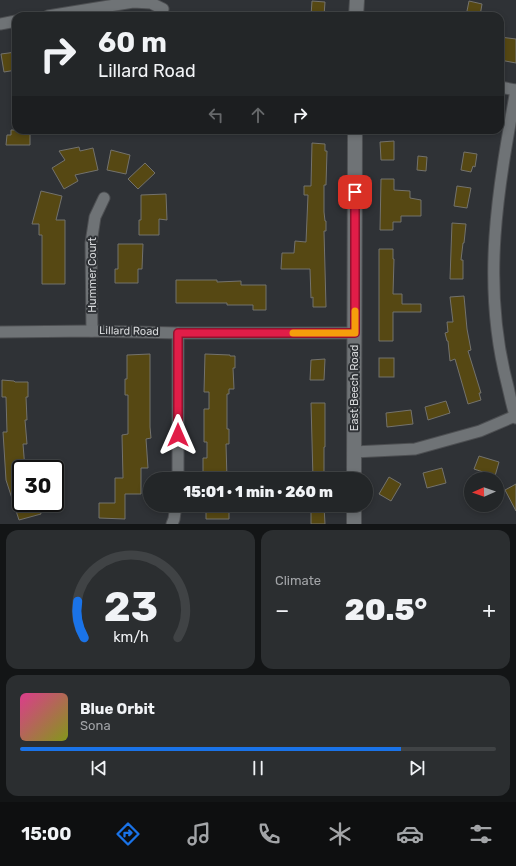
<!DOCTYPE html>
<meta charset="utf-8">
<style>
:root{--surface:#232628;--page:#2b2e30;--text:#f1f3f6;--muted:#a3a5a8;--line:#404345;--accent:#1a73e8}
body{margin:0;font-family:Rubik,sans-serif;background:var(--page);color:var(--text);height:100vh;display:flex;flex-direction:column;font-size:15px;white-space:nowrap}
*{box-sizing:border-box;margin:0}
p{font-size:13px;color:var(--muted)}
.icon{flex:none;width:22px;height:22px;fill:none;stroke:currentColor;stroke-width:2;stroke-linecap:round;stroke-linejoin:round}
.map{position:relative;height:524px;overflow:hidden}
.drawer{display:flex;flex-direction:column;gap:6px;padding:6px;background:#131516;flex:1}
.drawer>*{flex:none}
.top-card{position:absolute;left:12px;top:12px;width:492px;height:122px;border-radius:12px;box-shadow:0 2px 6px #0003,0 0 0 1px var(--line);background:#232628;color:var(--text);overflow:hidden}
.needle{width:26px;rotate:268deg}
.controls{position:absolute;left:464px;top:472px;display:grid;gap:8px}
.controls a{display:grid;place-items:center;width:40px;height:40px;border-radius:50%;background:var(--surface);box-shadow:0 2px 6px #0003,0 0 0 1px var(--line);font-size:20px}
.speed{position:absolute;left:12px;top:460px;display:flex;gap:8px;font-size:20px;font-weight:700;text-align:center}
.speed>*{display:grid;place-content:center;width:52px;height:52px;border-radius:50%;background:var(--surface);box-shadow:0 2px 6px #0003,0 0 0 1px var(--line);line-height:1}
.speed .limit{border:2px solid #111;border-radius:6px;background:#fff;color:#111}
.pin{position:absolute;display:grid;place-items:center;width:34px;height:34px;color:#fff;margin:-17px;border-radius:8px;box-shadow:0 2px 6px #0006}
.me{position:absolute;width:44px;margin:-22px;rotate:0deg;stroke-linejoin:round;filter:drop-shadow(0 0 3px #0008)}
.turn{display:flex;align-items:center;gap:14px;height:84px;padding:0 20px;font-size:18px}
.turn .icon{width:52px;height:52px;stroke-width:2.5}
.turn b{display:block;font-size:28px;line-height:34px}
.lanes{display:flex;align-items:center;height:38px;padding:0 20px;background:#0003;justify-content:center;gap:20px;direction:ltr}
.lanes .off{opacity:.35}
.big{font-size:30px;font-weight:800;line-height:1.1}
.drawer .tile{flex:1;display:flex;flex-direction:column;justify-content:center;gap:6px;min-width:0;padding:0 14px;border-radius:12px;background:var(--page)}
.drawer .dial{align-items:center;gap:0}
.dial svg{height:104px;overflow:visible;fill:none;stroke:var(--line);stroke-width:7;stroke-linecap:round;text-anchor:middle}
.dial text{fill:var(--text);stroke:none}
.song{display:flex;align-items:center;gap:12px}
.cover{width:48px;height:48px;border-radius:6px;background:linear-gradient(135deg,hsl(330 70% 55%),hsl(70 70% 35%))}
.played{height:4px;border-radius:2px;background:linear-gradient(90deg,var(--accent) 80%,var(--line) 80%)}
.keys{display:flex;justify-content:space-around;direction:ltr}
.heat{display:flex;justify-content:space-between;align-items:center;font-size:22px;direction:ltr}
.drawer .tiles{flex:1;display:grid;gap:6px;grid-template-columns:1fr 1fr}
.tile:last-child{grid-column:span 2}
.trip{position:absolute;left:143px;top:472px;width:230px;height:40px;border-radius:20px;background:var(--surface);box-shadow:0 2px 6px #0003,0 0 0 1px var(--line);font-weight:800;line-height:40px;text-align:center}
.menu{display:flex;height:64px;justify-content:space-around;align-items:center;background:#0e0f10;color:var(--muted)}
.menu .icon{width:28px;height:28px}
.menu .on{color:var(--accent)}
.menu b{font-size:18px;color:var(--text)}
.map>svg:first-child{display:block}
</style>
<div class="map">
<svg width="516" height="524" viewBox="0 0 516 524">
<rect width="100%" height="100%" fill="#2f3236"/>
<g fill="#564813" stroke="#73726d">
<path d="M312,1L325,2L324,16H311Z"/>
<path d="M469,1L482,4L480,16H466Z"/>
<path d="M500,37L516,39V63L500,60Z"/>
<path d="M16,52V70L4,72L1,54Z"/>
<path d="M11,130H30V145H6L7,135H11Z"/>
<path d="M394,141V160H381L380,142Z"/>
<path d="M312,143L325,144V151H327L326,185H324V212L325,221H326V231H324L326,307H313V297L311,298L310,269H281L282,253H294L295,241L306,242L308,195H304V186H311Z"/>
<path d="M79,147L80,151L93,148L98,170L75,175L78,181L64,189L52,168L65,160L59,151Z"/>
<path d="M111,150L130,155L126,174L107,170Z"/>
<path d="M464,152L477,154L475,167L473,166L471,172L461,170Z"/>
<path d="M418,156L427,157L426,171L417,170Z"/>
<path d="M145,163L155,173L138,189L128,179Z"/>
<path d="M381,179H394V190L410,191V198L421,200V216H401V222H393V230H380Z"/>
<path d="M457,186L471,188L467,208L454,206Z"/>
<path d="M41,191L62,196L56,220H65V284H42V235H39V224H32Z"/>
<path d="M166,194L167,220L159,219V235H139V220H141V195Z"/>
<path d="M452,223L466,224L464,243H463L461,260H463V279H450Z"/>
<path d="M118,244H143L142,269H138V283H115V269H118Z"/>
<path d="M379,249H393V259H394L393,294H402V304H421V312H393V341H379Z"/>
<path d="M176,280H217V282L241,281V285H266V310H253V305H227V303H176Z"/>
<path d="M464,296L467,329L471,350L468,351L481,393H479L481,400L468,404L455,359L450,361L448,341H447L445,333L448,332L447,322H453L450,297Z"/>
<path d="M150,354V427L151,438L146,439L148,468H141V494H125V519L99,518V503H115V478H123L122,435L128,434V395H125V379H127V355Z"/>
<path d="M205,354L230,355V356H235V368H233L234,389H229V394H227V429H229V444H226L227,479H203V458H207V442H204V409H209V392H204Z"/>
<rect x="379" y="358" width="15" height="19"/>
<path d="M325,359L324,380H310L311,360Z"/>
<path d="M2,380L14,381L15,382H28V397H26L27,420H25L27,444H23L25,469H21V503H38L41,514L19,520L6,480L3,432H7L6,397H2Z"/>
<path d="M446,401L450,413L428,420L425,407Z"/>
<path d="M311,403H325V447H324V479H313Z"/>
<path d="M411,410L413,424L387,427L386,413Z"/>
<path d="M479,456L499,462L495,476L474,469Z"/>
<path d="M442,468L446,483L427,488L423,473Z"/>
<path d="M389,477L401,484L391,501L379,494Z"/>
<path d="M516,484V511L505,490Z"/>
<path d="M210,505H229V519H206V508L210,509Z"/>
<path d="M311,506H324L325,524H311Z"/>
</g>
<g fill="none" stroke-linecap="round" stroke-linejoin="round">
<g stroke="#4d4f52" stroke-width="13">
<g id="minor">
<path d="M48,16L133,2L151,3L163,9"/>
<path d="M0,24L16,21"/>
<path d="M500,87L516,90"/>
<path d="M516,90C498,189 481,283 507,383C510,395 512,407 516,418"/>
<path d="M92,331L91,243L95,217L104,198"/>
<path d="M0,332L92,331L178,333H355"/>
<path d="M354,452L415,449L480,431L515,416"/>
<path d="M178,479V333"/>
<path d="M172,524L174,519L176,505"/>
</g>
</g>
<g stroke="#4d4f52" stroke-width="16">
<g id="tertiary">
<path d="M356,16L357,0"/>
<path d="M354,479L355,130"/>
<path d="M354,524V505"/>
</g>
</g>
<use href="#minor" stroke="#6f7376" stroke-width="11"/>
<use href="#tertiary" stroke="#6f7376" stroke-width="14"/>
</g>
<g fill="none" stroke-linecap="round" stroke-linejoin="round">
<g stroke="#92132f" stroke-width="10">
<path id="route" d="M178,435V333H355V192"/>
</g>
<use href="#route" stroke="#e11d48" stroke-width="7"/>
<path stroke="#f59e0b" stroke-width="7" d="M293,333H355V311"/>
</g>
<g text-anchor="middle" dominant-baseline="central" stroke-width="4" stroke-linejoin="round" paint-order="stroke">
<g font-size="11" fill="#d7d9db" stroke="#2f3236">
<text transform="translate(92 275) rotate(-90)">Hummer Court</text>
<text transform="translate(129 331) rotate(1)">Lillard Road</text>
<text transform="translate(354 388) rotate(-90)">East Beech Road</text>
</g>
</g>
</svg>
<div class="controls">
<a><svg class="needle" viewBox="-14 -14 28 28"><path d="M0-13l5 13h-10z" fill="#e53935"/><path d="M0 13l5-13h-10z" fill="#a3a5a8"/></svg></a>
</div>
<div class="speed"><div class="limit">30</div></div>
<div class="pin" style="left:355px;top:192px;background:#d93025"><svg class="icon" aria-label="arrive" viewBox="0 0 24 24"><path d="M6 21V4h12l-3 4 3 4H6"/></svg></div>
<svg class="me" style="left:178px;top:435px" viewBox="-20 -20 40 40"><path d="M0-17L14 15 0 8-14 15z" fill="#e11d48" stroke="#fff" stroke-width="4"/></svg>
<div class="trip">15:01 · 1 min · 260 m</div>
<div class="top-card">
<div class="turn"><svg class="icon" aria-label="right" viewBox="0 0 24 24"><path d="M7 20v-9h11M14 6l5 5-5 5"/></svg><div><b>60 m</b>Lillard Road</div></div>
<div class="lanes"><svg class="icon off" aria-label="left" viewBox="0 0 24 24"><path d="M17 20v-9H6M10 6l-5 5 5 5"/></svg><svg class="icon off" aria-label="ahead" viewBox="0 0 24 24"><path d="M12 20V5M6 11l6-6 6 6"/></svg><svg class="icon" aria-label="right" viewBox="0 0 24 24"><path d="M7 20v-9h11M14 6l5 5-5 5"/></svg></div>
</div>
</div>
<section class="drawer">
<div class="tiles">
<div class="tile dial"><svg viewBox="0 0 100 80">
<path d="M14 69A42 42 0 1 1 86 69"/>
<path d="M14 69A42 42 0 0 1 9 41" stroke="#1a73e8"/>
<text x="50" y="56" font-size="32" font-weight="700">23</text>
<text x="50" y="72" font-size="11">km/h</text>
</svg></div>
<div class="tile"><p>Climate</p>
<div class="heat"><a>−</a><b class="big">20.5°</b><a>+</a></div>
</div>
<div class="tile">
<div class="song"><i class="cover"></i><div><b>Blue Orbit</b><p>Sona</p></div></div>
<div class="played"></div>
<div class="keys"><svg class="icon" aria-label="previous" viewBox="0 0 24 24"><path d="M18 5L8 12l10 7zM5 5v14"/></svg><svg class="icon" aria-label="pause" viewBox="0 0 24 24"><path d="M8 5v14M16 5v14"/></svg><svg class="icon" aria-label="next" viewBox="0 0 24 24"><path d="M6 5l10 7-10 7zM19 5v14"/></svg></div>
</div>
</div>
</section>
<nav class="menu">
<b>15:00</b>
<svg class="icon on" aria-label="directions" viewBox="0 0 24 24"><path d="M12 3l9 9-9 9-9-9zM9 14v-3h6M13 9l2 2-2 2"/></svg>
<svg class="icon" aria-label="music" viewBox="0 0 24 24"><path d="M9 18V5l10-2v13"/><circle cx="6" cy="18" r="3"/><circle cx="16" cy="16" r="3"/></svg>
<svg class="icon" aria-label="phone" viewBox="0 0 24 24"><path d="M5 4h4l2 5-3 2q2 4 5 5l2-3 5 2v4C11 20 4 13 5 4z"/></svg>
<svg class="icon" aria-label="climate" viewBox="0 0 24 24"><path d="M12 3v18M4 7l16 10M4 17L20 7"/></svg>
<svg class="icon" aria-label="car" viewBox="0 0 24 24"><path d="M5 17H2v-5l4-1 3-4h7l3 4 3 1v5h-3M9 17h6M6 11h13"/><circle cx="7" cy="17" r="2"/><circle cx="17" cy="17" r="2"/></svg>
<svg class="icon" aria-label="filters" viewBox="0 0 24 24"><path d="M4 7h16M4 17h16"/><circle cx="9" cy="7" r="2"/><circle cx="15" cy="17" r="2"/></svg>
</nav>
